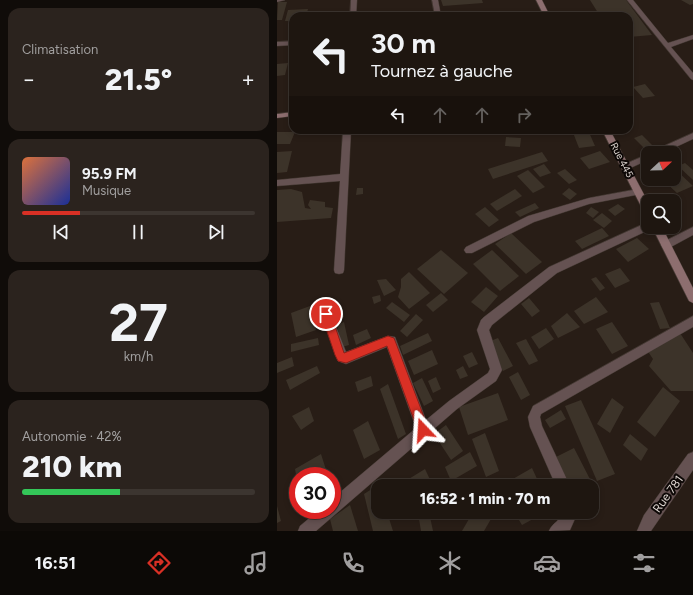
<!DOCTYPE html>
<html lang="fr">
<meta charset="utf-8">
<style>
:root{--surface:#1e1610;--page:#2b231e;--text:#f1f3f6;--muted:#a19f9f;--line:#3c3530;--accent:#d93025}
body{margin:0;font-family:Figtree,sans-serif;background:var(--page);color:var(--text);height:100vh;display:flex;flex-direction:column;font-size:15px;white-space:nowrap}
*{box-sizing:border-box;margin:0}
p{font-size:13px;color:var(--muted)}
.icon{flex:none;width:22px;height:22px;fill:none;stroke:currentColor;stroke-width:2;stroke-linecap:round;stroke-linejoin:round}
.map{position:relative;flex:1;overflow:hidden}
.drawer{display:flex;flex-direction:column;gap:8px;padding:8px;background:#100c09;width:277px}
.drawer>*{flex:none}
.top-card{position:absolute;left:12px;top:12px;width:344px;height:122px;border-radius:12px;box-shadow:0 2px 6px #0003,0 0 0 1px var(--line);background:#1e1610;color:var(--text);overflow:hidden}
.needle{width:26px;rotate:68deg}
.buttons{position:absolute;left:364px;top:146px;display:grid;gap:8px}
.buttons a{display:grid;place-items:center;width:40px;height:40px;border-radius:8px;background:var(--surface);box-shadow:0 2px 6px #0003,0 0 0 1px var(--line);font-size:20px}
.speed{position:absolute;left:12px;top:467px;display:flex;gap:8px;font-size:20px;font-weight:700;text-align:center}
.speed>*{display:grid;place-content:center;width:52px;height:52px;border-radius:50%;background:var(--surface);box-shadow:0 2px 6px #0003,0 0 0 1px var(--line);line-height:1}
.speed .limit{border:6px solid #d22;background:#fff;color:#111}
.pin{position:absolute;display:grid;place-items:center;width:34px;height:34px;color:#fff;margin:-17px;border:2px solid #fff;border-radius:50%;box-shadow:0 1px 4px #0007}
.me{position:absolute;width:44px;margin:-22px;rotate:340deg;stroke-linejoin:round;filter:drop-shadow(0 0 3px #0008)}
.turn{display:flex;align-items:center;gap:14px;height:84px;padding:0 16px;font-size:18px}
.turn .icon{width:52px;height:52px;stroke-width:2.5}
.turn b{display:block;font-size:28px;line-height:34px}
.lanes{display:flex;align-items:center;height:38px;padding:0 16px;background:#0003;justify-content:center;gap:20px;direction:ltr}
.lanes .off{opacity:.35}
.big{font-size:30px;font-weight:800;line-height:1.1}
.drawer .widget{flex:1;display:flex;flex-direction:column;justify-content:center;gap:6px;min-width:0;padding:0 14px;border-radius:12px;background:var(--page)}
.drawer .dial{align-items:center;gap:0}
.dial b{font-size:52px;line-height:1}
.song{display:flex;align-items:center;gap:12px}
.cover{width:48px;height:48px;border-radius:6px;background:linear-gradient(135deg,hsl(20 70% 55%),hsl(230 70% 35%))}
.played{height:4px;border-radius:2px;background:linear-gradient(90deg,var(--accent) 25%,var(--line) 25%)}
.keys{display:flex;justify-content:space-around;direction:ltr}
.heat{display:flex;justify-content:space-between;align-items:center;font-size:22px;direction:ltr}
.charge{height:6px;border-radius:3px;background:linear-gradient(90deg,#34c759 42%,var(--line) 0)}
.trip{position:absolute;left:94px;top:479px;width:228px;height:40px;border-radius:12px;background:var(--surface);box-shadow:0 2px 6px #0003,0 0 0 1px var(--line);font-weight:800;line-height:40px;text-align:center}
.menu{display:flex;height:64px;justify-content:space-around;align-items:center;background:#0c0906;color:var(--muted)}
.menu .icon{width:28px;height:28px}
.menu .selected{color:var(--accent)}
.menu b{font-size:18px;color:var(--text)}
main{display:flex;flex:1;min-height:0}
.map>svg:first-child{display:block}
</style>
<main>
<section class="drawer">
<div class="widget"><p>Climatisation</p>
<div class="heat"><a>−</a><b class="big">21.5°</b><a>+</a></div>
</div>
<div class="widget">
<div class="song"><i class="cover"></i><div><b>95.9 FM</b><p>Musique</p></div></div>
<div class="played"></div>
<div class="keys"><svg class="icon" aria-label="previous" viewBox="0 0 24 24"><path d="M18 5L8 12l10 7zM5 5v14"/></svg><svg class="icon" aria-label="pause" viewBox="0 0 24 24"><path d="M8 5v14M16 5v14"/></svg><svg class="icon" aria-label="next" viewBox="0 0 24 24"><path d="M6 5l10 7-10 7zM19 5v14"/></svg></div>
</div>
<div class="widget dial"><b>27</b><p>km/h</p></div>
<div class="widget"><p>Autonomie · 42%</p><b class="big">210 km</b><div class="charge"></div></div>
</section>
<div class="map">
<svg width="416" height="531" viewBox="0 0 416 531">
<rect width="100%" height="100%" fill="#281d16"/>
<g fill="#3c3329">
<path d="M164,0H205L206,3L166,6Z"/>
<path d="M313,0H349L375,35L352,37V16H323Z"/>
<path d="M404,0H416V4L413,5Z"/>
<path d="M1,2H10L5,20H0Z"/>
<path d="M31,9L29,16H16V21H8L11,10Z"/>
<path d="M112,11V16H93L92,12Z"/>
<path d="M11,63L8,75L0,76V64Z"/>
<path d="M368,84L378,96L366,98L356,87Z"/>
<path d="M295,130H311L318,146L302,148Z"/>
<path d="M0,132H18L13,144H0Z"/>
<path d="M365,135L375,145L367,148L357,138Z"/>
<path d="M229,137L244,138L243,147L228,146Z"/>
<path d="M15,151L10,172L0,173V152Z"/>
<path d="M323,151L333,162L312,169L303,158Z"/>
<path d="M265,152L271,161L216,179L211,169Z"/>
<path d="M408,163L416,170V180L401,166Z"/>
<path d="M267,164L274,173L263,177L256,169Z"/>
<path d="M288,169L300,180L292,184L280,173Z"/>
<path d="M398,169L416,186L400,193L385,179H397Z"/>
<path d="M251,170L268,187L256,193L240,176Z"/>
<path d="M80,188H86V194L79,195Z"/>
<path d="M292,188L300,194L293,200L285,194Z"/>
<path d="M14,189L25,192L28,208L34,209L31,205L33,200L48,202V207L56,208L54,218L0,222V190Z"/>
<path d="M238,189L245,196L220,211L213,204Z"/>
<path d="M258,203L262,208L243,217L238,212Z"/>
<path d="M341,204L348,209L338,216L331,210Z"/>
<path d="M208,207L222,220L212,227L198,214Z"/>
<path d="M314,207L322,212L316,218L309,213Z"/>
<path d="M325,213L335,221L327,228L316,220Z"/>
<path d="M325,228L332,236L305,249L298,241Z"/>
<path d="M234,233L265,262L249,274L218,244Z"/>
<path d="M360,238L372,249L351,262L339,249Z"/>
<path d="M164,250L191,273L167,294L140,269Z"/>
<path d="M215,250L242,276L223,291L196,264Z"/>
<path d="M343,268L353,281L338,288L328,274Z"/>
<path d="M132,272L153,293L132,309L121,297L124,287V279Z"/>
<path d="M319,277L328,288L323,291L314,279Z"/>
<path d="M109,279L119,290L107,296L100,280Z"/>
<path d="M209,287L221,296L207,312L194,302Z"/>
<path d="M164,293L171,300L156,312L149,305Z"/>
<path d="M103,295L104,301L97,304L95,297Z"/>
<path d="M319,297L331,312L307,324L297,311Z"/>
<path d="M252,298L263,311L255,317L244,304Z"/>
<path d="M115,302L133,315L127,322L109,308Z"/>
<path d="M382,302L393,328L383,329L373,303Z"/>
<path d="M33,306L39,330L19,337L14,313Z"/>
<path d="M65,306L67,317L57,320L55,309Z"/>
<path d="M290,313L303,327L281,338L274,326Z"/>
<path d="M139,314L146,320L130,337L123,331Z"/>
<path d="M67,322L72,345L65,347L60,325Z"/>
<path d="M335,322L351,346L335,354L319,329Z"/>
<path d="M269,328L277,339L262,349L254,337Z"/>
<path d="M90,329L94,338L79,345L76,335Z"/>
<path d="M151,333L155,341L126,355L123,346Z"/>
<path d="M403,333L416,353V391H394L372,366L376,359L370,350Z"/>
<path d="M41,338L42,345L14,352V344Z"/>
<path d="M221,338L236,366L226,371L211,342Z"/>
<path d="M249,339L261,361L252,365L239,343Z"/>
<path d="M155,350L161,364L137,375L131,361Z"/>
<path d="M195,352L201,364L192,368L186,356Z"/>
<path d="M15,357L17,366L0,373V363Z"/>
<path d="M40,366L43,373L13,390L9,380Z"/>
<path d="M186,366L191,376L183,379L179,370Z"/>
<path d="M241,372L253,395L244,400L232,377Z"/>
<path d="M94,376L96,386L81,392L78,382Z"/>
<path d="M159,377L164,389L156,393L151,381Z"/>
<path d="M145,378L156,401L147,406L136,383Z"/>
<path d="M111,384L129,434L121,439L103,389Z"/>
<path d="M386,387L403,401L378,437L360,422Z"/>
<path d="M221,393L231,420L191,435L182,407Z"/>
<path d="M335,398L347,407L333,433L320,424Z"/>
<path d="M304,400L338,474L320,481L288,406Z"/>
<path d="M32,407L37,421L24,430L15,416Z"/>
<path d="M284,410L289,419L273,428L268,420Z"/>
<path d="M91,421L103,450L87,459L76,430Z"/>
<path d="M169,425L186,451L174,460L157,434Z"/>
<path d="M208,433L222,471L209,477L195,439Z"/>
<path d="M353,434L371,449L364,461L346,445Z"/>
<path d="M297,448L318,489L315,491V486H293L279,457Z"/>
<path d="M193,452L200,466L174,481L168,467Z"/>
<path d="M44,454L51,476H39L38,471L30,476H21L20,480L18,469Z"/>
<path d="M255,468L261,481L251,486H228L227,484Z"/>
<path d="M148,469L156,486H123L122,485Z"/>
<path d="M101,485V512H110L116,531H96L87,494Z"/>
<path d="M73,505L81,531H56L53,519Z"/>
<path d="M0,506L4,521L0,523Z"/>
<path d="M142,512H152L156,531H144L141,513Z"/>
<path d="M196,512H218L207,531H185Z"/>
<path d="M237,512H269L245,525Z"/>
</g>
<g fill="none" stroke-linecap="round" stroke-linejoin="round">
<g stroke="#413730" stroke-width="1">
<g id="street">
<path d="M0,0H8L0,2Z"/>
<path d="M74,0H80L79,16H73Z"/>
<path d="M155,0H161L164,16H158Z"/>
<path d="M350,0H356L391,43L416,35V39L394,47L416,73V80L414,79Z"/>
<path d="M16,41V45L0,46V42Z"/>
<path d="M66,130H74L67,270L66,273L62,274L58,273L57,270L63,181L0,186V180L63,174Z"/>
<path d="M416,133V139L386,153H375L376,151Z"/>
<path d="M371,154V160L349,170L345,167L346,165Z"/>
<path d="M361,189L365,192L364,194L312,204L257,222L195,253H189L187,250L189,247L251,216L312,198Z"/>
<path d="M371,222V227H375L374,229L280,273L215,325L212,330L225,370L219,381L180,409L39,531H21L23,526L42,510H55V499L139,428L110,347L69,364L61,361L44,314L45,311L49,309L53,311L69,352L111,336L118,337L149,420L172,401L211,373L213,369L200,330L204,320L207,317L272,267Z"/>
<path d="M416,227V235L392,248H386L384,245L386,242Z"/>
<path d="M416,316V327L264,414L263,417L265,426L293,486H279L253,427L251,417L256,406Z"/>
<path d="M416,452V470L374,531H360L367,515L411,454Z"/>
<path d="M287,512H301L293,530L272,531C275,523 283,521 287,512Z"/>
</g>
</g>
<g stroke="#413730" stroke-width="1">
<g id="secondary">
<path d="M259,0H265L273,16H267Z"/>
<path d="M16,112V116L0,118V114Z"/>
<path d="M325,130H333L371,202V215L368,214Z"/>
<path d="M375,227H385L416,288V303L412,301Z"/>
</g>
</g>
<use href="#street" fill="#655252" fill-rule="evenodd"/>
<use href="#secondary" fill="#8d6e6f" fill-rule="evenodd"/>
</g>
<path fill="#d93025" stroke="#8d1f18" d="M49,309L52,311L54,314L67,353L111,336L117,338L152,430L150,434L146,436L142,434L110,346L69,363L61,361L58,355L44,314L45,311Z"/>
<g text-anchor="middle" dominant-baseline="central" stroke-width="4" stroke-linejoin="round" paint-order="stroke">
<g font-size="10" fill="#ded6d1" stroke="#0d0806">
<text transform="translate(345 160) rotate(63)">Rue 445</text>
</g>
<g font-size="12" fill="#ded6d1" stroke="#0d0806">
<text transform="translate(391 494) rotate(-54)">Rue 781</text>
</g>
</g>
</svg>
<div class="buttons">
<a><svg class="needle" viewBox="-14 -14 28 28"><path d="M0-13l5 13h-10z" fill="#e53935"/><path d="M0 13l5-13h-10z" fill="#a19f9f"/></svg></a>
<a><svg class="icon" aria-label="search" viewBox="0 0 24 24"><circle cx="10" cy="10" r="6"/><path d="M15 15l6 6"/></svg></a>
</div>
<div class="speed"><div class="limit">30</div></div>
<div class="pin" style="left:49px;top:314px;background:#d93025"><svg class="icon" aria-label="arrive" viewBox="0 0 24 24"><path d="M6 21V4h12l-3 4 3 4H6"/></svg></div>
<svg class="me" style="left:146px;top:430px" viewBox="-20 -20 40 40"><path d="M0-17L14 15 0 8-14 15z" fill="#d93025" stroke="#fff" stroke-width="4"/></svg>
<div class="trip">16:52 · 1 min · 70 m</div>
<div class="top-card">
<div class="turn"><svg class="icon" aria-label="left" viewBox="0 0 24 24"><path d="M17 20v-9H6M10 6l-5 5 5 5"/></svg><div><b>30 m</b>Tournez à gauche</div></div>
<div class="lanes"><svg class="icon" aria-label="left" viewBox="0 0 24 24"><path d="M17 20v-9H6M10 6l-5 5 5 5"/></svg><svg class="icon off" aria-label="ahead" viewBox="0 0 24 24"><path d="M12 20V5M6 11l6-6 6 6"/></svg><svg class="icon off" aria-label="ahead" viewBox="0 0 24 24"><path d="M12 20V5M6 11l6-6 6 6"/></svg><svg class="icon off" aria-label="right" viewBox="0 0 24 24"><path d="M7 20v-9h11M14 6l5 5-5 5"/></svg></div>
</div>
</div>
</main>
<nav class="menu">
<b>16:51</b>
<svg class="icon selected" aria-label="directions" viewBox="0 0 24 24"><path d="M12 3l9 9-9 9-9-9zM9 14v-3h6M13 9l2 2-2 2"/></svg>
<svg class="icon" aria-label="music" viewBox="0 0 24 24"><path d="M9 18V5l10-2v13"/><circle cx="6" cy="18" r="3"/><circle cx="16" cy="16" r="3"/></svg>
<svg class="icon" aria-label="phone" viewBox="0 0 24 24"><path d="M5 4h4l2 5-3 2q2 4 5 5l2-3 5 2v4C11 20 4 13 5 4z"/></svg>
<svg class="icon" aria-label="climate" viewBox="0 0 24 24"><path d="M12 3v18M4 7l16 10M4 17L20 7"/></svg>
<svg class="icon" aria-label="car" viewBox="0 0 24 24"><path d="M5 17H2v-5l4-1 3-4h7l3 4 3 1v5h-3M9 17h6M6 11h13"/><circle cx="7" cy="17" r="2"/><circle cx="17" cy="17" r="2"/></svg>
<svg class="icon" aria-label="filters" viewBox="0 0 24 24"><path d="M4 7h16M4 17h16"/><circle cx="9" cy="7" r="2"/><circle cx="15" cy="17" r="2"/></svg>
</nav>
